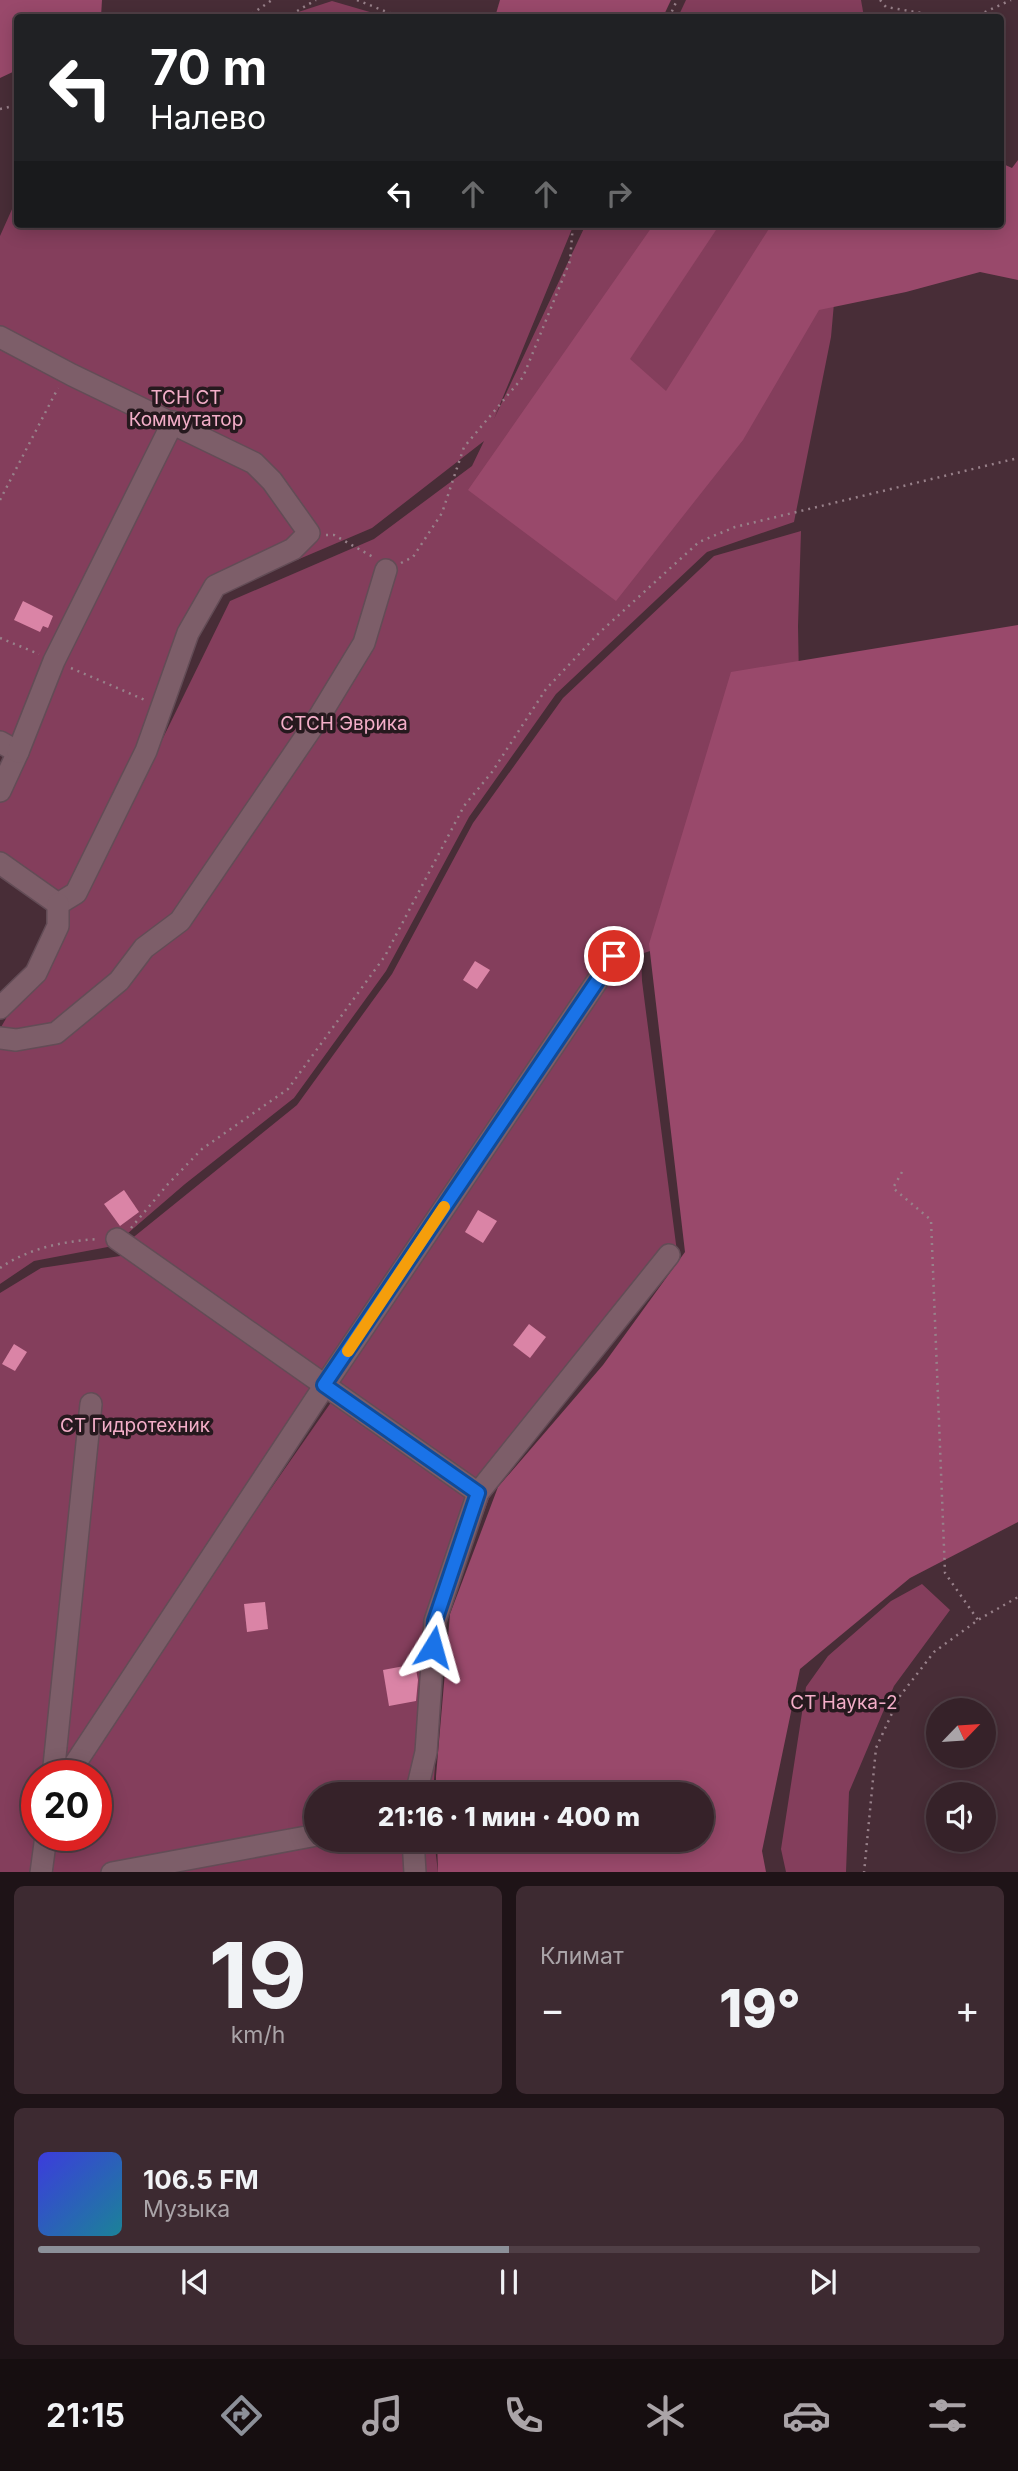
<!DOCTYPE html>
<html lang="ru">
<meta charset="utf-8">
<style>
:root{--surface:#362229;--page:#3d2a31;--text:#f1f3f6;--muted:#aaa4a8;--line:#503f46;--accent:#8c9099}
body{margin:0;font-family:Inter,sans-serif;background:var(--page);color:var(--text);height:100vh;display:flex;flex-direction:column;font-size:26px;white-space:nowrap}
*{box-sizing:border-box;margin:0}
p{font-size:23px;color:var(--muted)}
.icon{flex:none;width:38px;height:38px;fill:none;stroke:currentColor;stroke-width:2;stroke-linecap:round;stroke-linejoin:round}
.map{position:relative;height:1872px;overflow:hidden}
.side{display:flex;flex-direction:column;gap:14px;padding:14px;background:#1e1317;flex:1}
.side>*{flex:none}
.hud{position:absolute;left:14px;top:14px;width:990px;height:214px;border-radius:7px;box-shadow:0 4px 18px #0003,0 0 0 2px var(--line);background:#202124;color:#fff;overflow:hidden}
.needle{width:46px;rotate:65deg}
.fabs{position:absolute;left:926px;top:1698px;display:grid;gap:14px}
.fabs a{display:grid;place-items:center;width:70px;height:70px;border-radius:50%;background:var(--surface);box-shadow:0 4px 18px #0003,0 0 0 2px var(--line);font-size:35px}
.speed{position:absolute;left:21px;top:1760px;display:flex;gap:14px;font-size:35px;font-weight:700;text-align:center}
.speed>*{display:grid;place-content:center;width:91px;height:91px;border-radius:50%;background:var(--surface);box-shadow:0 4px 18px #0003,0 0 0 2px var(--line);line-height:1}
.speed .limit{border:10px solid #d22;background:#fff;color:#111}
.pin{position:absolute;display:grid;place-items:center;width:60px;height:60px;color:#fff;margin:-30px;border:4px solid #fff;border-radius:50%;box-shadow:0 2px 7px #0007}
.me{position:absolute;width:77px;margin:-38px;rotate:8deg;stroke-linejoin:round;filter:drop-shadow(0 0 5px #0008)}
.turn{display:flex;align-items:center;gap:24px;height:147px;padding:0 21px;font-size:32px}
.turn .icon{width:91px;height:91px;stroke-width:2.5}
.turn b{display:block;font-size:49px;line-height:60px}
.lanes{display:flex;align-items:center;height:66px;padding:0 21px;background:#0003;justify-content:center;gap:35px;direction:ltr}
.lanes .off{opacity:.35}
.big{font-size:52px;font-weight:800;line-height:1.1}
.side .tile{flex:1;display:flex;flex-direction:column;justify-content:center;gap:10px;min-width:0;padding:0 24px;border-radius:10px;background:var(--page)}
.side .dial{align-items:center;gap:0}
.dial b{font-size:91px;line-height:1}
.song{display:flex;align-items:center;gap:21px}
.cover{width:84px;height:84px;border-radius:10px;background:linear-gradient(135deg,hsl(240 70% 55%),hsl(190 70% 35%))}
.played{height:7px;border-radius:4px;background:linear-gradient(90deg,var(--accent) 50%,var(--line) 50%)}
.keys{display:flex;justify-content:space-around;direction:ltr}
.heat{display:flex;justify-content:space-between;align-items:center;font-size:38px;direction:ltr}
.side .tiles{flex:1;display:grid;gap:14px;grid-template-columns:1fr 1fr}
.tile:last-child{grid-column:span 2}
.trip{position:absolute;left:304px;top:1782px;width:410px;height:70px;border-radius:35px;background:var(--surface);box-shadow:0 4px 18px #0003,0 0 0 2px var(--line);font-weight:800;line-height:70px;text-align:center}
.tab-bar{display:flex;height:112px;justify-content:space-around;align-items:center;background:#160e10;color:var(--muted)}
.tab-bar .icon{width:49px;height:49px}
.tab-bar .current{color:var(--accent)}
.tab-bar b{font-size:32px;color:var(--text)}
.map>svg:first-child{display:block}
</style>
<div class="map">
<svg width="1018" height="1873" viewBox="0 0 1018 1873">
<rect width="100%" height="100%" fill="#482d37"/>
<g fill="#843e5c">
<path d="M686,0H861L864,17H678Z"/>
<path d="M332,1L387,17H283Z"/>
<path d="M17,198L18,224H574L494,419L586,224H841L831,337L794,522L707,552L556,694L469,817L386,971L294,1098L185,1184L113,1246L34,1261L0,1284V1029L68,910L95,877L230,601L374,539L472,466L484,441L372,528L222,592L69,889L58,895L0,859V776L9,755L0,751V236Z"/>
<path d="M801,531L798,626L803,900L641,954L642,981L677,1252L489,1498L445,1620L433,1794H317V1839H434L438,1872L34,1873L40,1836H96V1776H71L341,1388L130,1240L297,1105L392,974L473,823L563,698L714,556Z"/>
<path d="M127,1255L326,1397L59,1776H37V1836L31,1872L0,1873V1293L41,1268Z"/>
<path d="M922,1584L950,1610L894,1686L849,1792L846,1872H786L781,1849L806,1687L828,1656L891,1601Z"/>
</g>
<g fill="#99496b">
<path d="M0,0H102L101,17L18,18L17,70L0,78Z"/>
<path d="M500,0H671L663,17H495Z"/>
<path d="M1018,160V280L980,272L906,292L819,310L743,440L616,601L468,490L654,224H720L630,359L666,391L772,224H1001V163L1012,168Z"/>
<path d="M1018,625V1522L910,1578L800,1669L762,1851L766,1872H438L437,1839H702V1794H436V1776L450,1614L498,1487L603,1365L685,1252L649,944L731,672Z"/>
</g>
<g fill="#da84a6">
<path d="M23,601L53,616L48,628L43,626L40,632L14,620Z"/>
<path d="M475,961L490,970L477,989L463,980Z"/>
<path d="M124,1190L139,1212L120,1226L104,1204Z"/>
<path d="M478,1210L497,1221L483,1243L465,1232Z"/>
<path d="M529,1324L546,1337L530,1358L513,1345Z"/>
<path d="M14,1344L27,1352L15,1371L2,1364Z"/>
<path d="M265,1602L268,1629L247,1632L244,1604Z"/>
<path d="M415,1664L418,1680L416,1701L389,1706L383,1670Z"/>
</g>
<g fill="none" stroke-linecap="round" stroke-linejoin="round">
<g stroke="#634c56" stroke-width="24">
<g id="minor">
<path d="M0,337L72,375L254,463L272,481L309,533L293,549L215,586L188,633L146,751L76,893L58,904L0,863"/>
<path d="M0,742L18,752L0,791"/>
<path d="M18,752L54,661L173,422"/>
<path d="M0,1008L36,973L58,926V904"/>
<path d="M0,1038L16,1040L56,1033L119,981L144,948L180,921L319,717L364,643L386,570"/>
<path d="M117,1239L478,1493"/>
<path d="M53,1776L91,1404"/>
<path d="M67,1776L325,1385L614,956"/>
<path d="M416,1794L426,1752L435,1621L478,1493L669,1255"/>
<path d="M413,1839L415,1873"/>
<path d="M41,1873L46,1836"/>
<path d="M112,1873L317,1835"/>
</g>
</g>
<g stroke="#98818a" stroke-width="2.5" stroke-dasharray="2 5" stroke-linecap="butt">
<path d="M357,0L402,18"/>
<path d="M880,0L886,7L951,18"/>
<path d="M246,18L272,0"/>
<path d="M285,18L316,0"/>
<path d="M669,18L677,0"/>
<path d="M972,18L1011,0"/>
<path d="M0,109L18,105"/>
<path d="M0,500L58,388"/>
<path d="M326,535H334L373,557"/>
<path d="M401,563L413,557L442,513L464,447L523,377L570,261L573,224"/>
<path d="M0,638L39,654"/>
<path d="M71,668L145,700"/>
<path d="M902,1172L893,1188L931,1220L945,1573L978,1620"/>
<path d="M131,1228L168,1184L202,1149L288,1089L385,956L464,806L492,772L546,689L599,633L699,542L735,527L1018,458"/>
<path d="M0,1268C29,1248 64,1241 99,1239"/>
<path d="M864,1873L876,1748L900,1696L934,1652L978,1620L1018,1597"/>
</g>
<use href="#minor" stroke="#7d5e69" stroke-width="21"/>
</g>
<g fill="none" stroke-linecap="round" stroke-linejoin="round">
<g stroke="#114b97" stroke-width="18">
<path id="route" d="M433,1647L435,1621L478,1493L324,1385L614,956"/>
</g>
<use href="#route" stroke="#1a73e8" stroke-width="12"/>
<path stroke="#f59e0b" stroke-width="12" d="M348,1351L444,1207"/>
</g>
<g text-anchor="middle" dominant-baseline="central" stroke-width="7" stroke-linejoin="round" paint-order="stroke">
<g font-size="19" fill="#f3aec8" stroke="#26191e">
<text x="186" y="397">ТСН СТ<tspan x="186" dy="22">Коммутатор</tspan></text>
<text x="344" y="723">СТСН Эврика</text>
<text x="135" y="1425">СТ Гидротехник</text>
<text x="844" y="1702">СТ Наука-2</text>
</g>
</g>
</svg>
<div class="fabs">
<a><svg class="needle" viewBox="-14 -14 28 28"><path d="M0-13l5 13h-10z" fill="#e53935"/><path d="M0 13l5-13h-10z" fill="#aaa4a8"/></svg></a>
<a><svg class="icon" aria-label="sound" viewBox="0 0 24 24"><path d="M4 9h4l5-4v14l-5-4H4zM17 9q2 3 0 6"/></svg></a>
</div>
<div class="speed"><div class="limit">20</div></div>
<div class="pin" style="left:614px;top:956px;background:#d93025"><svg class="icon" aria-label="arrive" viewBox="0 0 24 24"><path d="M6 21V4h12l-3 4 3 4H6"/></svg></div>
<svg class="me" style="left:433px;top:1647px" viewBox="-20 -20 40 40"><path d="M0-17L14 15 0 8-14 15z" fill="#1a73e8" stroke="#fff" stroke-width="4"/></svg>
<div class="trip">21:16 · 1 мин · 400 m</div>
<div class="hud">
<div class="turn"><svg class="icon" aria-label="left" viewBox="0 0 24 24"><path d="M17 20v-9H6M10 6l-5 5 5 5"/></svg><div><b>70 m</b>Налево</div></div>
<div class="lanes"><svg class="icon" aria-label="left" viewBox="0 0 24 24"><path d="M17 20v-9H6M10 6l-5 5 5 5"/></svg><svg class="icon off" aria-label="ahead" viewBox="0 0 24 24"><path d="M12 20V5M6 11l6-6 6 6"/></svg><svg class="icon off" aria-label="ahead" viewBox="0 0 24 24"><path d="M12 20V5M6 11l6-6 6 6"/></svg><svg class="icon off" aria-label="right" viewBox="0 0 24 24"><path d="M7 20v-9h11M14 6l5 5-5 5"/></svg></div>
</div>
</div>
<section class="side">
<div class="tiles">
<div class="tile dial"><b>19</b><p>km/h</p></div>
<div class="tile"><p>Климат</p>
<div class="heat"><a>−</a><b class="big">19°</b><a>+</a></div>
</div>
<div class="tile">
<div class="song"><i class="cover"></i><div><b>106.5 FM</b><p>Музыка</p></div></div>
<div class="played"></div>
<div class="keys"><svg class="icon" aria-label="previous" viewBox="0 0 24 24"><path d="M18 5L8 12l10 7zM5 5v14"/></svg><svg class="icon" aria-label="pause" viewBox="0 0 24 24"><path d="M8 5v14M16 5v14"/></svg><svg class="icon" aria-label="next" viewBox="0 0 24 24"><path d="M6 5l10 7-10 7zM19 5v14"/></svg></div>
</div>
</div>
</section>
<nav class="tab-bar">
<b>21:15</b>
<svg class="icon current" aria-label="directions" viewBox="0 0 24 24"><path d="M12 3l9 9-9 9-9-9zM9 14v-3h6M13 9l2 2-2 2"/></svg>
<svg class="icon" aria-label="music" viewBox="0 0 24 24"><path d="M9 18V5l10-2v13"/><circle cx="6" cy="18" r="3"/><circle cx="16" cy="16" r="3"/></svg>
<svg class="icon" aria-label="phone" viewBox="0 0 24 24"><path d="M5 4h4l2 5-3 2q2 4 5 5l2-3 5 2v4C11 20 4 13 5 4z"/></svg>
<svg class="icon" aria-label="climate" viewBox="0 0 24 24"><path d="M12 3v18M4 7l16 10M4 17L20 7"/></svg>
<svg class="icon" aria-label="car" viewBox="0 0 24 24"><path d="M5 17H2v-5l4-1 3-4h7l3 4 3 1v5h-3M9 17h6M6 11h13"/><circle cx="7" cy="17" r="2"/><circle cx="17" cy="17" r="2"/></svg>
<svg class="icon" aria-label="filters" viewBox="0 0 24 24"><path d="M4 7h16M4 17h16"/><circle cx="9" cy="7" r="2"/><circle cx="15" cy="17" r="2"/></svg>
</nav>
